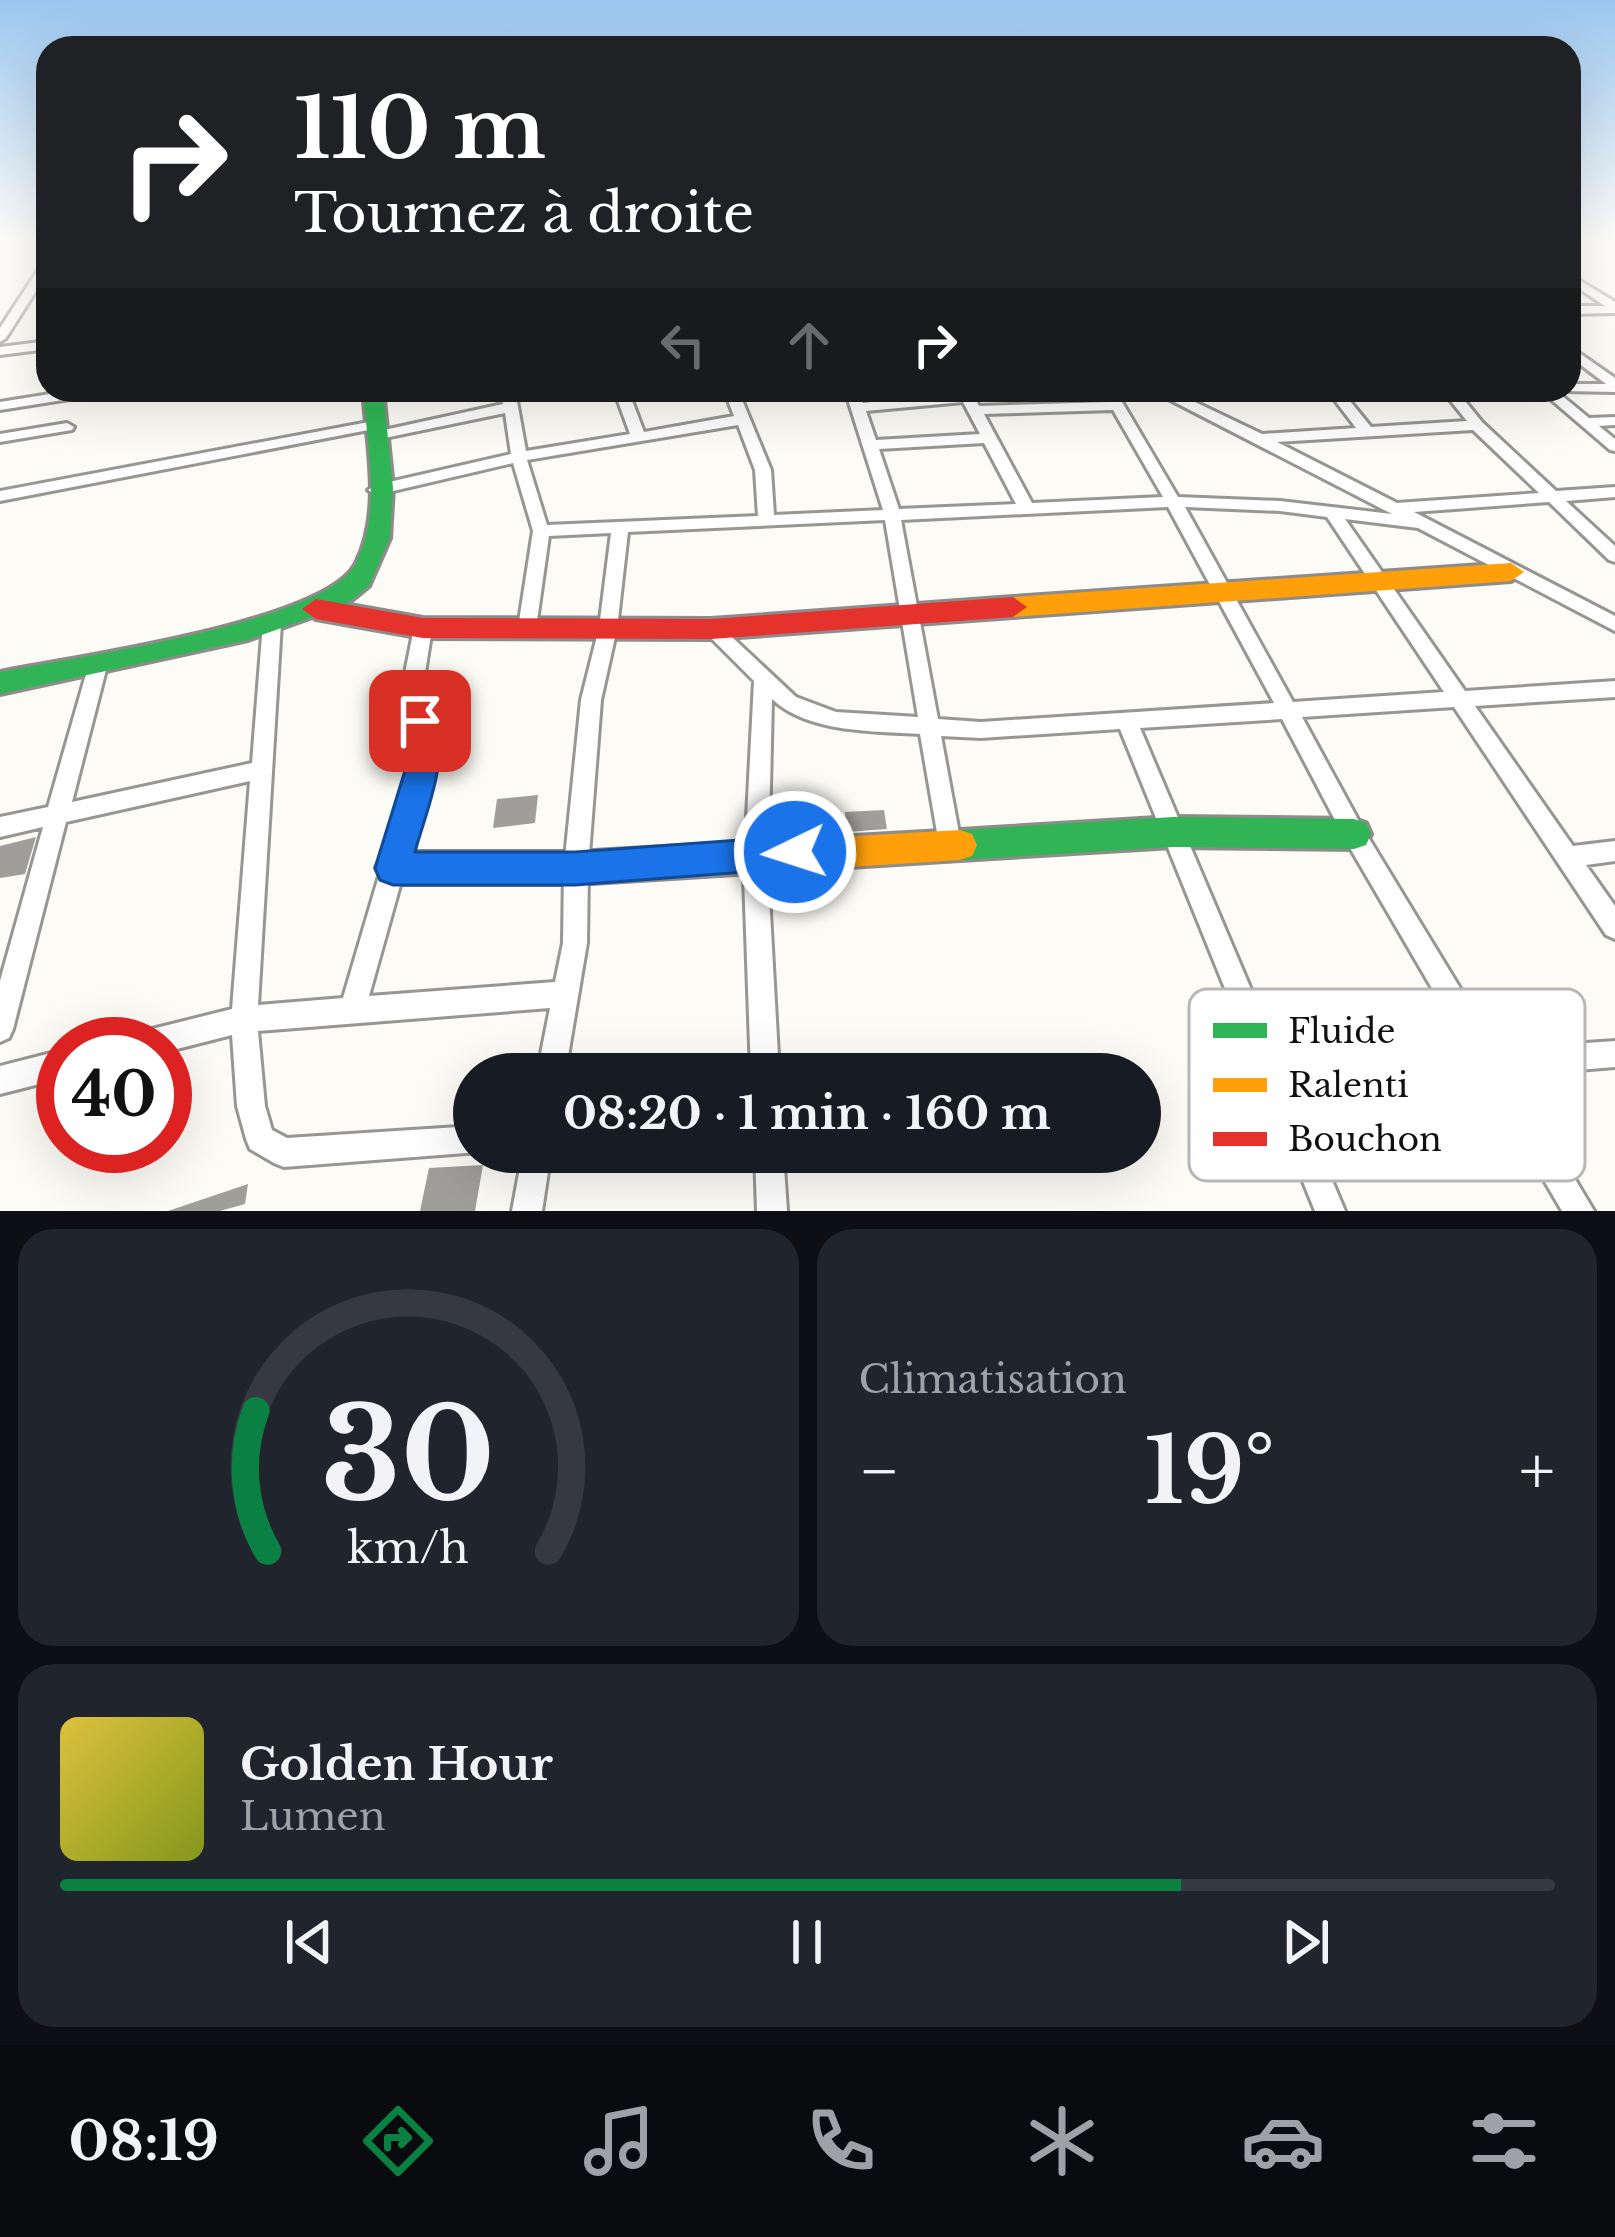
<!DOCTYPE html>
<html lang="fr">
<meta charset="utf-8">
<style>
:root{--surface:#171b24;--page:#20242c;--text:#f1f3f6;--muted:#9ea1a6;--line:#363941;--accent:#0b8043}
body{margin:0;font-family:"Libre Baskerville",serif;background:var(--page);color:var(--text);height:100vh;display:flex;flex-direction:column;font-size:45px;white-space:nowrap}
*{box-sizing:border-box;margin:0}
p{font-size:39px;color:var(--muted)}
.icon{flex:none;width:66px;height:66px;fill:none;stroke:currentColor;stroke-width:2;stroke-linecap:round;stroke-linejoin:round}
.map{position:relative;height:1211px;overflow:hidden}
.side{display:flex;flex-direction:column;gap:18px;padding:18px;background:#0d0f14;flex:1}
.side>*{flex:none}
.top-card{position:absolute;left:36px;top:36px;width:1545px;height:366px;border-radius:36px;box-shadow:0 12px 48px #0002;background:#202124;color:#fff;overflow:hidden}
.speed{position:absolute;left:36px;top:1017px;display:flex;gap:24px;font-size:60px;font-weight:700;text-align:center}
.speed>*{display:grid;place-content:center;width:156px;height:156px;border-radius:50%;background:var(--surface);box-shadow:0 12px 48px #0002;line-height:1}
.speed .limit{border:18px solid #d22;background:#fff;color:#111}
.pin{position:absolute;display:grid;place-items:center;width:102px;height:102px;color:#fff;margin:-51px;border-radius:24px;box-shadow:0 6px 18px #0006}
.me{position:absolute;width:132px;margin:-66px;rotate:266deg;stroke-linejoin:round;filter:drop-shadow(0 0 9px #0008)}
.turn{display:flex;align-items:center;gap:42px;height:252px;padding:0 60px;font-size:54px}
.turn .icon{width:156px;height:156px;stroke-width:2.5}
.turn b{display:block;font-size:84px;line-height:102px}
.lanes{display:flex;align-items:center;height:114px;padding:0 60px;background:#0003;justify-content:center;gap:60px;direction:ltr}
.lanes .off{opacity:.35}
.big{font-size:90px;font-weight:800;line-height:1.1}
.side .card{flex:1;display:flex;flex-direction:column;justify-content:center;gap:18px;min-width:0;padding:0 42px;border-radius:36px;background:var(--page)}
.side .dial{align-items:center;gap:0}
.dial svg{height:312px;overflow:visible;fill:none;stroke:var(--line);stroke-width:7;stroke-linecap:round;text-anchor:middle}
.dial text{fill:var(--text);stroke:none}
.song{display:flex;align-items:center;gap:36px}
.cover{width:144px;height:144px;border-radius:18px;background:linear-gradient(135deg,hsl(50 70% 55%),hsl(70 70% 35%))}
.played{height:12px;border-radius:6px;background:linear-gradient(90deg,var(--accent) 75%,var(--line) 75%)}
.keys{display:flex;justify-content:space-around;direction:ltr}
.heat{display:flex;justify-content:space-between;align-items:center;font-size:66px;direction:ltr}
.side .tiles{flex:1;display:grid;gap:18px;grid-template-columns:1fr 1fr}
.card:last-child{grid-column:span 2}
.trip{position:absolute;left:453px;top:1053px;width:708px;height:120px;border-radius:60px;background:var(--surface);box-shadow:0 12px 48px #0002;font-weight:800;line-height:120px;text-align:center}
.tab-bar{display:flex;height:192px;justify-content:space-around;align-items:center;background:#090b0e;color:var(--muted)}
.tab-bar .icon{width:84px;height:84px}
.tab-bar .current{color:var(--accent)}
.tab-bar b{font-size:54px;color:var(--text)}
.map>svg:first-child{display:block}
</style>
<div class="map">
<svg width="1615" height="1211" viewBox="0 0 1615 1211">
<rect width="100%" height="100%" fill="#fcfbf5"/>
<g fill="#a09e9a">
<path d="M538,795L535,823L493,828L497,799Z"/>
<path d="M884,810L887,829L846,832L845,812Z"/>
<path d="M36,837L25,874L0,878V846Z"/>
<path d="M483,1165L475,1211H420L429,1168Z"/>
<path d="M248,1184L245,1204L220,1211H168Z"/>
</g>
<g fill="none" stroke-linecap="round" stroke-linejoin="round">
<g stroke="#969693" stroke-width="6">
<g id="street">
<path d="M48,260V272L6,338L0,342V328L44,261Z"/>
<path d="M1569,274L1615,302V313L1569,314V306H1605L1569,282Z"/>
<path d="M48,341V349L0,355V347Z"/>
<path d="M1569,346L1615,378V392L1564,391L1569,390V384H1606L1569,356Z"/>
<path d="M75,390H108L101,394L0,410V402Z"/>
<path d="M501,390H515L526,451L630,434L614,390H628L644,432L734,416L724,390H738L771,470L774,515L883,510L845,390H859L863,403L971,390L979,406L1108,402L1101,390H1115L1178,497L1280,501L1392,514L1151,390H1170L1262,434L1356,428L1327,390H1341L1371,427L1467,421L1442,390H1456L1482,422L1556,491L1615,487V497L1566,501L1615,546V562L1609,560L1549,502L1414,512L1615,616V631L1418,528L1345,519L1465,691L1615,681V697L1475,706L1573,846L1615,841V861L1586,865L1615,906V939L1606,935L1454,707L1302,717L1362,827L1497,1049L1615,1041V1067L1513,1075L1594,1211H1562L1346,841L1282,719L1140,728L1345,1211H1315L1120,729L981,738L941,736L961,844L958,851L950,854L942,851L939,844L920,734C874,731 808,733 772,699L768,876L779,1074H751L744,876L754,681L702,629L704,624H718L796,697L836,712L918,717L885,520L628,532L617,628L601,700L588,868L587,943L565,1074H537L550,1008L258,1031L265,1106L272,1130L287,1138L474,1126V1152H479L284,1167L274,1163L250,1149L246,1139L237,1106L232,1035L165,1052V1044H131L135,1035L144,1031L232,1009L250,781L66,822L13,1029L9,1038L0,1042V981L43,827L0,837V817L48,807L91,657H105L108,662L72,802L252,763L263,623L272,616L281,623L258,1005L343,998L412,764L405,673L414,628L416,623H430L432,628L425,673L434,764L369,996L555,982L563,943L564,868L581,700L599,628L611,533L549,536L536,628L534,633H520L518,628L533,531L513,463L376,495L368,490L376,485L511,454L505,413L375,440L368,436L375,432L503,404ZM963,402L980,434L876,440L866,411ZM1113,410L1163,497L1032,503L984,414ZM738,425L755,470L758,516L547,525L527,460ZM1473,430L1539,493L1397,503L1277,442ZM984,443L1016,504L899,509L879,449ZM1168,507L1274,703L981,722L938,719L901,520ZM1185,507L1280,511L1327,517L1444,692L1293,702Z"/>
<path d="M1540,390H1555L1589,418L1615,417V425L1599,426L1615,439V451L1610,450Z"/>
<path d="M374,421L379,422V428L0,501V491Z"/>
<path d="M67,423L74,427L72,430L0,442V434Z"/>
<path d="M63,1050V1078L0,1094V1066Z"/>
<path d="M523,1152H551L542,1211H512Z"/>
<path d="M755,1152H783L787,1211H757Z"/>
</g>
</g>
<g stroke="#8d8c8a" stroke-width="6">
<g id="fast">
<path d="M363,390H383L393,488L390,538L369,586L346,605L248,640L0,694V672C68,658 327,623 356,563C382,512 367,445 363,390Z"/>
<path d="M1173,817L1354,819L1366,823L1371,834L1366,845L1354,849L1173,847L960,860L948,856L943,845L948,834L960,830Z"/>
</g>
</g>
<g stroke="#8d8c8a" stroke-width="6">
<g id="slow">
<path d="M1511,563L1524,572L1511,581L1013,617L999,607L1013,597Z"/>
<path d="M960,830L972,834L977,845L972,856L960,860L576,884H393L381,879L376,868L381,857L393,852H576Z"/>
</g>
</g>
<g stroke="#8d8c8a" stroke-width="6">
<path id="jam" d="M1013,597L1027,607L1013,617L711,639L423,638L316,619L302,609L316,599L423,618L711,619Z"/>
</g>
<use href="#street" fill="#fffefe" fill-rule="evenodd"/>
<use href="#fast" fill="#30b455" fill-rule="evenodd"/>
<use href="#slow" fill="#ff9f0a" fill-rule="evenodd"/>
<use href="#jam" fill="#e5322d" fill-rule="evenodd"/>
</g>
<linearGradient id="sky" x2="0" y2="1"><stop stop-color="#9bc6ef"/><stop offset="0.59" stop-color="#fefdfa"/><stop offset="1" stop-color="#fefdfa" stop-opacity="0"/></linearGradient>
<rect width="1615" height="408" fill="url(#sky)"/>
<path fill="#1a73e8" stroke="#114b97" stroke-width="3" d="M420,708L431,712C453,754 426,810 415,852H575L795,836L808,841L813,852L808,864L795,868L575,885H393L380,880L375,868L407,764L405,721L409,712Z"/>
<rect x="1189" y="989" width="396" height="192" rx="18" fill="#fff" stroke="#b7b7b7" stroke-width="3"/>
<rect x="1213" y="1023" width="54" height="15" fill="#30b455"/>
<rect x="1213" y="1078" width="54" height="14" fill="#ff9f0a"/>
<rect x="1213" y="1132" width="54" height="14" fill="#e5322d"/>
<g font-size="33" fill="#101010">
<text x="1288" y="1043">Fluide</text>
<text x="1288" y="1097">Ralenti</text>
<text x="1288" y="1151">Bouchon</text>
</g>
</svg>
<div class="speed"><div class="limit">40</div></div>
<div class="pin" style="left:420px;top:721px;background:#d93025"><svg class="icon" aria-label="arrive" viewBox="0 0 24 24"><path d="M6 21V4h12l-3 4 3 4H6"/></svg></div>
<svg class="me" style="left:795px;top:852px" viewBox="-20 -20 40 40"><circle r="17" fill="#1a73e8" stroke="#fff" stroke-width="3"/><path d="M0-11L8 9 0 5-8 9z" fill="#fff"/></svg>
<div class="trip">08:20 · 1 min · 160 m</div>
<div class="top-card">
<div class="turn"><svg class="icon" aria-label="right" viewBox="0 0 24 24"><path d="M7 20v-9h11M14 6l5 5-5 5"/></svg><div><b>110 m</b>Tournez à droite</div></div>
<div class="lanes"><svg class="icon off" aria-label="left" viewBox="0 0 24 24"><path d="M17 20v-9H6M10 6l-5 5 5 5"/></svg><svg class="icon off" aria-label="ahead" viewBox="0 0 24 24"><path d="M12 20V5M6 11l6-6 6 6"/></svg><svg class="icon" aria-label="right" viewBox="0 0 24 24"><path d="M7 20v-9h11M14 6l5 5-5 5"/></svg></div>
</div>
</div>
<section class="side">
<div class="tiles">
<div class="card dial"><svg viewBox="0 0 100 80">
<path d="M14 69A42 42 0 1 1 86 69"/>
<path d="M14 69A42 42 0 0 1 11 33" stroke="#0b8043"/>
<text x="50" y="56" font-size="32" font-weight="700">30</text>
<text x="50" y="72" font-size="11">km/h</text>
</svg></div>
<div class="card"><p>Climatisation</p>
<div class="heat"><a>−</a><b class="big">19°</b><a>+</a></div>
</div>
<div class="card">
<div class="song"><i class="cover"></i><div><b>Golden Hour</b><p>Lumen</p></div></div>
<div class="played"></div>
<div class="keys"><svg class="icon" aria-label="previous" viewBox="0 0 24 24"><path d="M18 5L8 12l10 7zM5 5v14"/></svg><svg class="icon" aria-label="pause" viewBox="0 0 24 24"><path d="M8 5v14M16 5v14"/></svg><svg class="icon" aria-label="next" viewBox="0 0 24 24"><path d="M6 5l10 7-10 7zM19 5v14"/></svg></div>
</div>
</div>
</section>
<nav class="tab-bar">
<b>08:19</b>
<svg class="icon current" aria-label="directions" viewBox="0 0 24 24"><path d="M12 3l9 9-9 9-9-9zM9 14v-3h6M13 9l2 2-2 2"/></svg>
<svg class="icon" aria-label="music" viewBox="0 0 24 24"><path d="M9 18V5l10-2v13"/><circle cx="6" cy="18" r="3"/><circle cx="16" cy="16" r="3"/></svg>
<svg class="icon" aria-label="phone" viewBox="0 0 24 24"><path d="M5 4h4l2 5-3 2q2 4 5 5l2-3 5 2v4C11 20 4 13 5 4z"/></svg>
<svg class="icon" aria-label="climate" viewBox="0 0 24 24"><path d="M12 3v18M4 7l16 10M4 17L20 7"/></svg>
<svg class="icon" aria-label="car" viewBox="0 0 24 24"><path d="M5 17H2v-5l4-1 3-4h7l3 4 3 1v5h-3M9 17h6M6 11h13"/><circle cx="7" cy="17" r="2"/><circle cx="17" cy="17" r="2"/></svg>
<svg class="icon" aria-label="filters" viewBox="0 0 24 24"><path d="M4 7h16M4 17h16"/><circle cx="9" cy="7" r="2"/><circle cx="15" cy="17" r="2"/></svg>
</nav>
